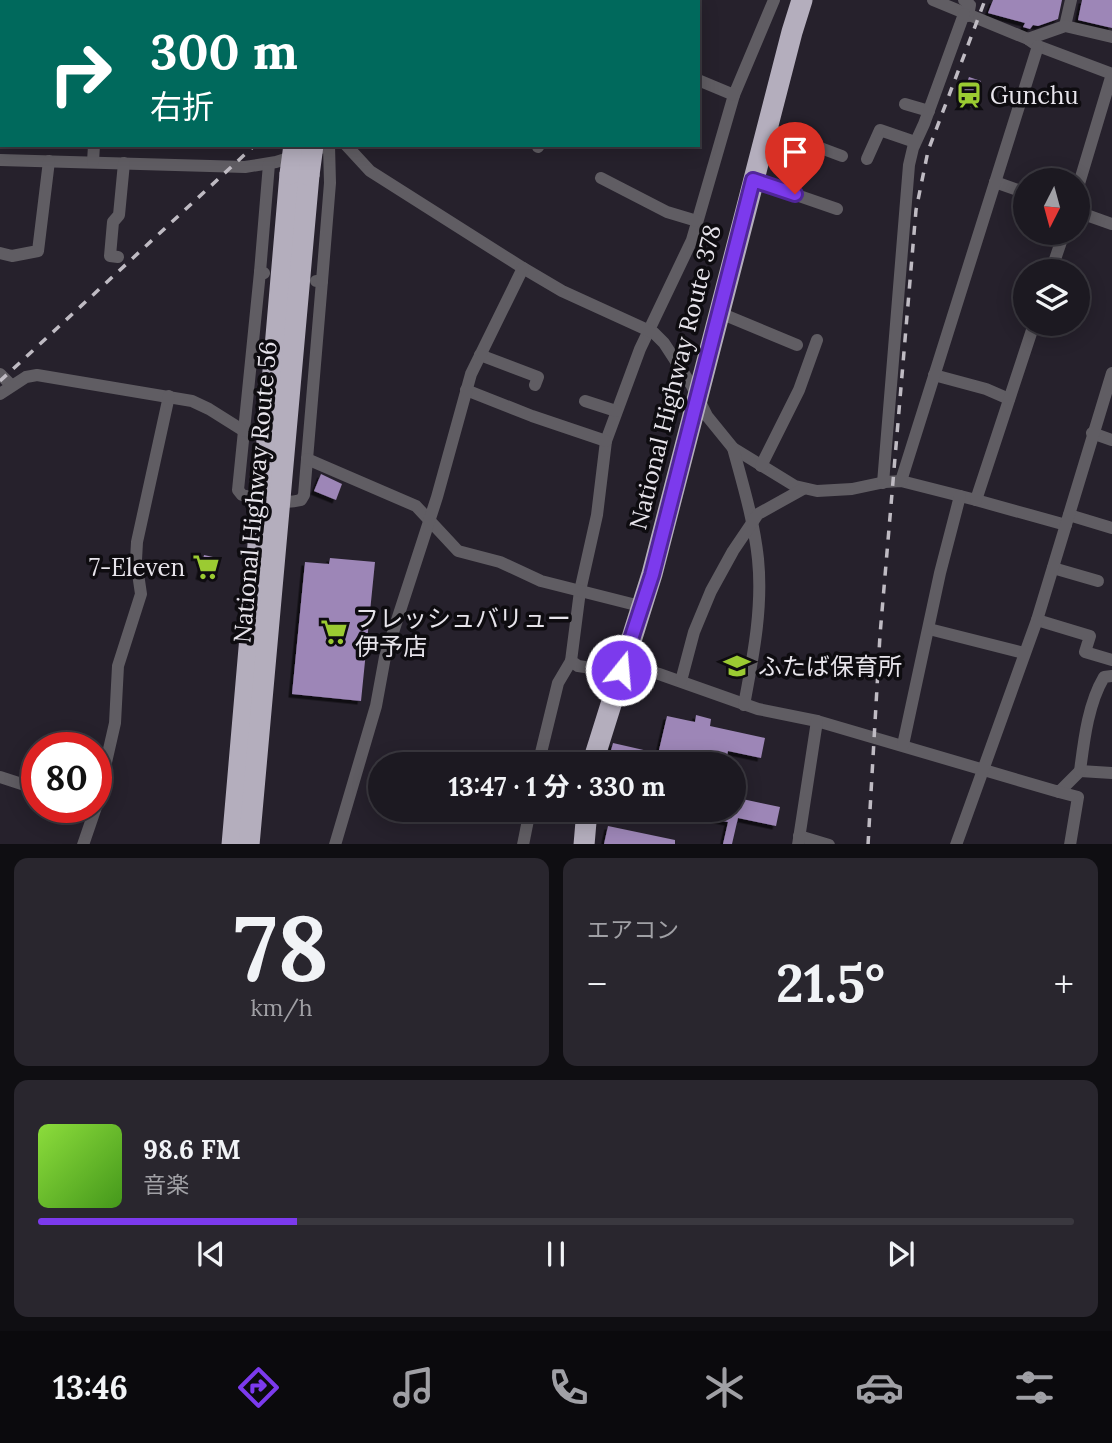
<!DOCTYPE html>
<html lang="ja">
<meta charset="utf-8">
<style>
:root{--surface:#1c1921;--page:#29262e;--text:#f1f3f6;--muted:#a0a0a5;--line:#3a383f;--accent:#7c3aed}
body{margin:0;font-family:Lora,"Noto Sans JP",serif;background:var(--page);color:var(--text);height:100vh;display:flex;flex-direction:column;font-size:26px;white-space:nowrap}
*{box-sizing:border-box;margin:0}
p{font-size:23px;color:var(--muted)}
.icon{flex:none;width:38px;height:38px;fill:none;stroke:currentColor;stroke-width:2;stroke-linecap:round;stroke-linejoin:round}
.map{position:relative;height:844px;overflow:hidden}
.details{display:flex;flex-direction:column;gap:14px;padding:14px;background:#0f0e12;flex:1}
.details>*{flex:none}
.hud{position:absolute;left:0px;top:0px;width:700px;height:147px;box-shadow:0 4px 18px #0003,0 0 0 2px var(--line);background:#00695c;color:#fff;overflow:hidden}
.needle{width:46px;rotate:186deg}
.fabs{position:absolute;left:1013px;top:168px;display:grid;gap:14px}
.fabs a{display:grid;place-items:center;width:77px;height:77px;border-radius:50%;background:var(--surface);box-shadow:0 4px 18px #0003,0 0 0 2px var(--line);font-size:35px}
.speed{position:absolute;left:21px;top:732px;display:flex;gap:14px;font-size:35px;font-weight:700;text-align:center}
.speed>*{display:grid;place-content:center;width:91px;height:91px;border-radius:50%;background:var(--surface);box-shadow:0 4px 18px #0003,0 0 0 2px var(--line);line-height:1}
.speed .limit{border:10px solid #d22;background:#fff;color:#111}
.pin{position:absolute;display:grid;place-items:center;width:60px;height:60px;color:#fff;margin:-72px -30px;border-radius:50% 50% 50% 0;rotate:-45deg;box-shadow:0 0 7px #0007}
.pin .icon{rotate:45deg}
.me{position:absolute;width:77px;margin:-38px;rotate:17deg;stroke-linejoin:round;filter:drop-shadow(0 0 5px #0008)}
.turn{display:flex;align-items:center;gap:24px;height:147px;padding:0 35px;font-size:32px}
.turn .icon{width:91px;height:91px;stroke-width:2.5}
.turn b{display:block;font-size:49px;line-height:60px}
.big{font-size:52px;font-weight:700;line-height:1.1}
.details .card{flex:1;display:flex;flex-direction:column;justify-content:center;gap:10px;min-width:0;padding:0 24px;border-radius:14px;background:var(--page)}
.details .dial{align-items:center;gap:0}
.dial b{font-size:91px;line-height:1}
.song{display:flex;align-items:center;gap:21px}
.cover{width:84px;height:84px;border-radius:10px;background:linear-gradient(135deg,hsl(90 70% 55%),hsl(100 70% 35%))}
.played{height:7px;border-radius:4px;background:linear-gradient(90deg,var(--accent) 25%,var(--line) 25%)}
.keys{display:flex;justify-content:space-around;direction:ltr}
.heat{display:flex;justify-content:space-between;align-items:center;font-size:38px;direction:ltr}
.details .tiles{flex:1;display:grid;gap:14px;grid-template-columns:1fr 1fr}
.card:last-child{grid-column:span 2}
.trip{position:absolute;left:368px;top:752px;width:378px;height:70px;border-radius:35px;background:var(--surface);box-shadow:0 4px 18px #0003,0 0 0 2px var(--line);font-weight:700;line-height:70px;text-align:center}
.dock{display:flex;height:112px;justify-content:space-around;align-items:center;background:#0b0a0d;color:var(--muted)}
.dock .icon{width:49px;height:49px}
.dock .active{color:var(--accent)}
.dock b{font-size:32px;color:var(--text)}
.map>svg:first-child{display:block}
</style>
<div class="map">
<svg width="1112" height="845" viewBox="0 0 1112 845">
<defs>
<filter id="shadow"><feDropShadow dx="-3.5" dy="3.5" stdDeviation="0" flood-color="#0009"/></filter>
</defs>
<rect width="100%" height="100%" fill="#26212c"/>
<g fill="#9d86b7" filter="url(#shadow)">
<path d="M993,0H1062L1058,19L1038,26L1033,25L1030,29L1023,27L1025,23L988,13Z"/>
<path d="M1082,0H1112V28L1078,20Z"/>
<path d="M969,77L981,81L973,107L960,102Z"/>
<path d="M321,474L342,484L336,500L314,491Z"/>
<path d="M204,555L213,557L209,579L199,576Z"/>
<path d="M330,558L375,562L361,701L292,694L305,562L329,564Z"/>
<path d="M696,715L711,719L710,726L765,738L761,758L728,751L725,765H715V762L659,750L667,716L695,722Z"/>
<path d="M613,743L648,751L645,765H607Z"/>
<path d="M733,797L780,807L776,826L738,818L732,844H723L728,822L713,819L715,810H733Z"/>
<path d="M608,826L675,840V844H604Z"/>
</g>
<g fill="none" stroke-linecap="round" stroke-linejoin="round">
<path stroke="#89858e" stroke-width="2" stroke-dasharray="3.5 3.5" stroke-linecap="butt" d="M451,0L461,2"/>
<g stroke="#605d63" stroke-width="12">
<path d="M255,0L257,2"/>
<path d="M622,0L623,2"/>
<path d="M774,0L734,95L692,240L640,349L606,441L597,515L580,591L571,661L578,666L592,668L639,670L659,674L758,709L817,721L1059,792L1080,771L1112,773"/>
<path d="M933,0L1028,39L1038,46L1112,74"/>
<path d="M964,0L970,5L968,16"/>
<path d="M57,2V0"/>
<path d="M350,2V0"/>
<path d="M492,2L493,0"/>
<path d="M585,2L586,0"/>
<path d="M679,2L683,0"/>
<path d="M1065,26L1071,0"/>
<path d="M1028,39L1065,26L1112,37"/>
<path d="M698,80L734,95"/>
<path d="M905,104L929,111"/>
<path d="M767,128L842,156"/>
<path d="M346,145L370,171L523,268L562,291L654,333L664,343L692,386L707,416L733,448L795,486L817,491L852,489L885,482L901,481L976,500L1066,525"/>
<path d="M538,147L539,145"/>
<path d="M867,159L880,130L915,142"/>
<path d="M0,160L245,167L276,162L330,145"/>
<path d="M93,162L94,145"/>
<path d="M601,178L667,212L697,221"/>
<path d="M753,180L837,209"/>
<path d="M995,182L1026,193"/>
<path d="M1078,187L1112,74"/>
<path d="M1078,212L1112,224"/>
<path d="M0,253L12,256L38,251L49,161"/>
<path d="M118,257L110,256L113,222L119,215L124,163"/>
<path d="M1051,271L1064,233"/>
<path d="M260,272L269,164"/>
<path d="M264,273L260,272L238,490L242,495C260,499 283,505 301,500L304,495L322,281H316"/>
<path d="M322,281L330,183L329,146"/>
<path d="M720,313L797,345"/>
<path d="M480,355L538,377L535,385"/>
<path d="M0,374L11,385"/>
<path d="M934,375L986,389L1009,399"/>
<path d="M466,390L532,416L606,441"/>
<path d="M0,394L26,377L37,375L192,401L209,409L244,431"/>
<path d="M585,401L616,411"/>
<path d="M1092,433L1112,440"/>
<path d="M733,448C743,485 754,521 758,559C763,608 753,657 744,705"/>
<path d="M307,459L416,506L458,551L500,562L541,581L640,606"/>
<path d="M761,466L799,390L817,340"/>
<path d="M901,481L1038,46"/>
<path d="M883,483L909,165L913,148L924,124L964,14"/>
<path d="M976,500L1034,324"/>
<path d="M1069,515L1112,528"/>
<path d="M1053,568L1098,581"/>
<path d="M1037,620L1090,636L1085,652L1112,660"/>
<path d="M929,629L1024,653"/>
<path d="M681,681L694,632L711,591L733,551L758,514L803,489"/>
<path d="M903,745L940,573L960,496"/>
<path d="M538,765L558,683L571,661"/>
<path d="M1080,771C1084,740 1088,704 1104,677L1112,676"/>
<path d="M0,777L37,789"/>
<path d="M1059,792L1078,797L1070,845"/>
<path d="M96,806L115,723L118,666L141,594L136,560L137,542L169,396"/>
<path d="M799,836L829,845"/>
<path d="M83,845L96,807"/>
<path d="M335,845L376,706L385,657L437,497L471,374L523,268"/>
<path d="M523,845L530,810"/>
<path d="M798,845L817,721"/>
<path d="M956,845L1037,620L1112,373"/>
</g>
<g stroke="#b4aebd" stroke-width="21">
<path d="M314,2V0"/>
<path d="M332,2V0"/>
<path d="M592,765L652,574L792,32L802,0"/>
<path d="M232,845L290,174"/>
<path d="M249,845L309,175"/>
<path d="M584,845L587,810"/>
</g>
<g stroke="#bfbbc3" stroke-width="3.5" stroke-dasharray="9 9" stroke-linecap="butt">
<path d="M406,2L408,0"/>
<path d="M0,381L255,145"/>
<path d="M868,845L880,635L916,210L928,151L985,0"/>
</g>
<g stroke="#b4aebd" stroke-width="21">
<path d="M290,174L294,145"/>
<path d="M309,175L313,145"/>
</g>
</g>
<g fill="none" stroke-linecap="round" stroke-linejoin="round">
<g stroke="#51269a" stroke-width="18">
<path id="route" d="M621,670L652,575L753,180L795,194"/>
</g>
<use href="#route" stroke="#7c3aed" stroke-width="12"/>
</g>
<defs>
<g id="station-bare" transform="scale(2.1)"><path d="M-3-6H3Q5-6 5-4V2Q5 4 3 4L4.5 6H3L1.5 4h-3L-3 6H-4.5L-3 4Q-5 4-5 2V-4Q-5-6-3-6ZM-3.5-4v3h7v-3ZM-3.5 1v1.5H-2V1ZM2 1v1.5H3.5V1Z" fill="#9bcb32" stroke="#0e0c10" stroke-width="2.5" paint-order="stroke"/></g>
<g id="supermarket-bare" transform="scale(2.1)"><path d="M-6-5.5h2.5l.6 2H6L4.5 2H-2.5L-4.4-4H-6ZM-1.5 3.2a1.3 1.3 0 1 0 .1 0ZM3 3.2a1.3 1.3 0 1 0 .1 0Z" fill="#9bcb32" stroke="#0e0c10" stroke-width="2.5" paint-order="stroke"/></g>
<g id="school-bare" transform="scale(2.1)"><path d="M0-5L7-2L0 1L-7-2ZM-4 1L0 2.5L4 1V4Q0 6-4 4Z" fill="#9bcb32" stroke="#0e0c10" stroke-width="2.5" paint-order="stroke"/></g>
</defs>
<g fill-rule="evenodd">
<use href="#station-bare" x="969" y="95"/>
<use href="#supermarket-bare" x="206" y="567"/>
<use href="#supermarket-bare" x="334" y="632"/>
<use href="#school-bare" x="737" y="666"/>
</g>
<g text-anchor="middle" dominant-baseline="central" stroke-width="7" stroke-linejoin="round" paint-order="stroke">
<g font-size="24" fill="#e7e4eb" stroke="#0e0c10" text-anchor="start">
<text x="990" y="95">Gunchu</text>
<text x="185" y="567" text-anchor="end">7-Eleven</text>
<text x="355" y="618">フレッシュバリュー<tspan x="355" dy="28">伊予店</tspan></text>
<text x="758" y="666">ふたば保育所</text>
</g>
<g font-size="24" fill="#e7e4eb" stroke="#0e0c10">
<text transform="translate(675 377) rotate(-76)">National Highway Route 378</text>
<text transform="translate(255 492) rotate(-85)">National Highway Route 56</text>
</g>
</g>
</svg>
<div class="fabs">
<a><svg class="needle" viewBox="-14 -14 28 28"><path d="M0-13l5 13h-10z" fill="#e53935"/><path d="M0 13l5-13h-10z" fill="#a0a0a5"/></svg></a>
<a><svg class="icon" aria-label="layers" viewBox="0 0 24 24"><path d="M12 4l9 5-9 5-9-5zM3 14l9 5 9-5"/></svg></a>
</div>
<div class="speed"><div class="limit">80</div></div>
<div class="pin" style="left:795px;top:194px;background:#d93025"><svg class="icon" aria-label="arrive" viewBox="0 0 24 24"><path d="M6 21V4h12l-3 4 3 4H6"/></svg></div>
<svg class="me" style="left:621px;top:670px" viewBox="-20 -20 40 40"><circle r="17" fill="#7c3aed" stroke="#fff" stroke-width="3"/><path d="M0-11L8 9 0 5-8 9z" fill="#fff"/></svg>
<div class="trip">13:47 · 1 分 · 330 m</div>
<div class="hud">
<div class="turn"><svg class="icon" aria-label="right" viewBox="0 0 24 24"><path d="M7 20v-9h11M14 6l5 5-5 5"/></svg><div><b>300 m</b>右折</div></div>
</div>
</div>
<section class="details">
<div class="tiles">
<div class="card dial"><b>78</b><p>km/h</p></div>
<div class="card"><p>エアコン</p>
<div class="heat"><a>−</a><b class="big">21.5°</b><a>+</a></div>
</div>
<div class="card">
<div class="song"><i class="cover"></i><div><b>98.6 FM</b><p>音楽</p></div></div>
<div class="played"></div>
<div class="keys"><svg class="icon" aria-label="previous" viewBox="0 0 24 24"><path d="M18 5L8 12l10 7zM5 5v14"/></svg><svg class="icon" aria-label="pause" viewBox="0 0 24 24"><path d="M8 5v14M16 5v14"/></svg><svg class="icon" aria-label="next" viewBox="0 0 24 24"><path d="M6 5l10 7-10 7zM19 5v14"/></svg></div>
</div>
</div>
</section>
<nav class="dock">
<b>13:46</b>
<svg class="icon active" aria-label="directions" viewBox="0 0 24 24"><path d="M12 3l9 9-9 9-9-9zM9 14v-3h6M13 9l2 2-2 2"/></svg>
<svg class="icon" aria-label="music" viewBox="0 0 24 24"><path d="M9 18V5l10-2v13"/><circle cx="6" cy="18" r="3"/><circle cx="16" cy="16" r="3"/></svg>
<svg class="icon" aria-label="phone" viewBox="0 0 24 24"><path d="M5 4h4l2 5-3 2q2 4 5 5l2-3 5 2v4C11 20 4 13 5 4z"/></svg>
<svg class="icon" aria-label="climate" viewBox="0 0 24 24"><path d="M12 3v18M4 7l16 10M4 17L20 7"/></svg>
<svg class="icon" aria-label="car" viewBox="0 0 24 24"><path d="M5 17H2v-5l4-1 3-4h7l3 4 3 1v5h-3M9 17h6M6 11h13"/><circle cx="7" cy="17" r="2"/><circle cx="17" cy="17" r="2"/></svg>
<svg class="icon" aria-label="filters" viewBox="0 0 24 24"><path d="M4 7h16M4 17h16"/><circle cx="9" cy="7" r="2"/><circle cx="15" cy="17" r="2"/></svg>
</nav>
